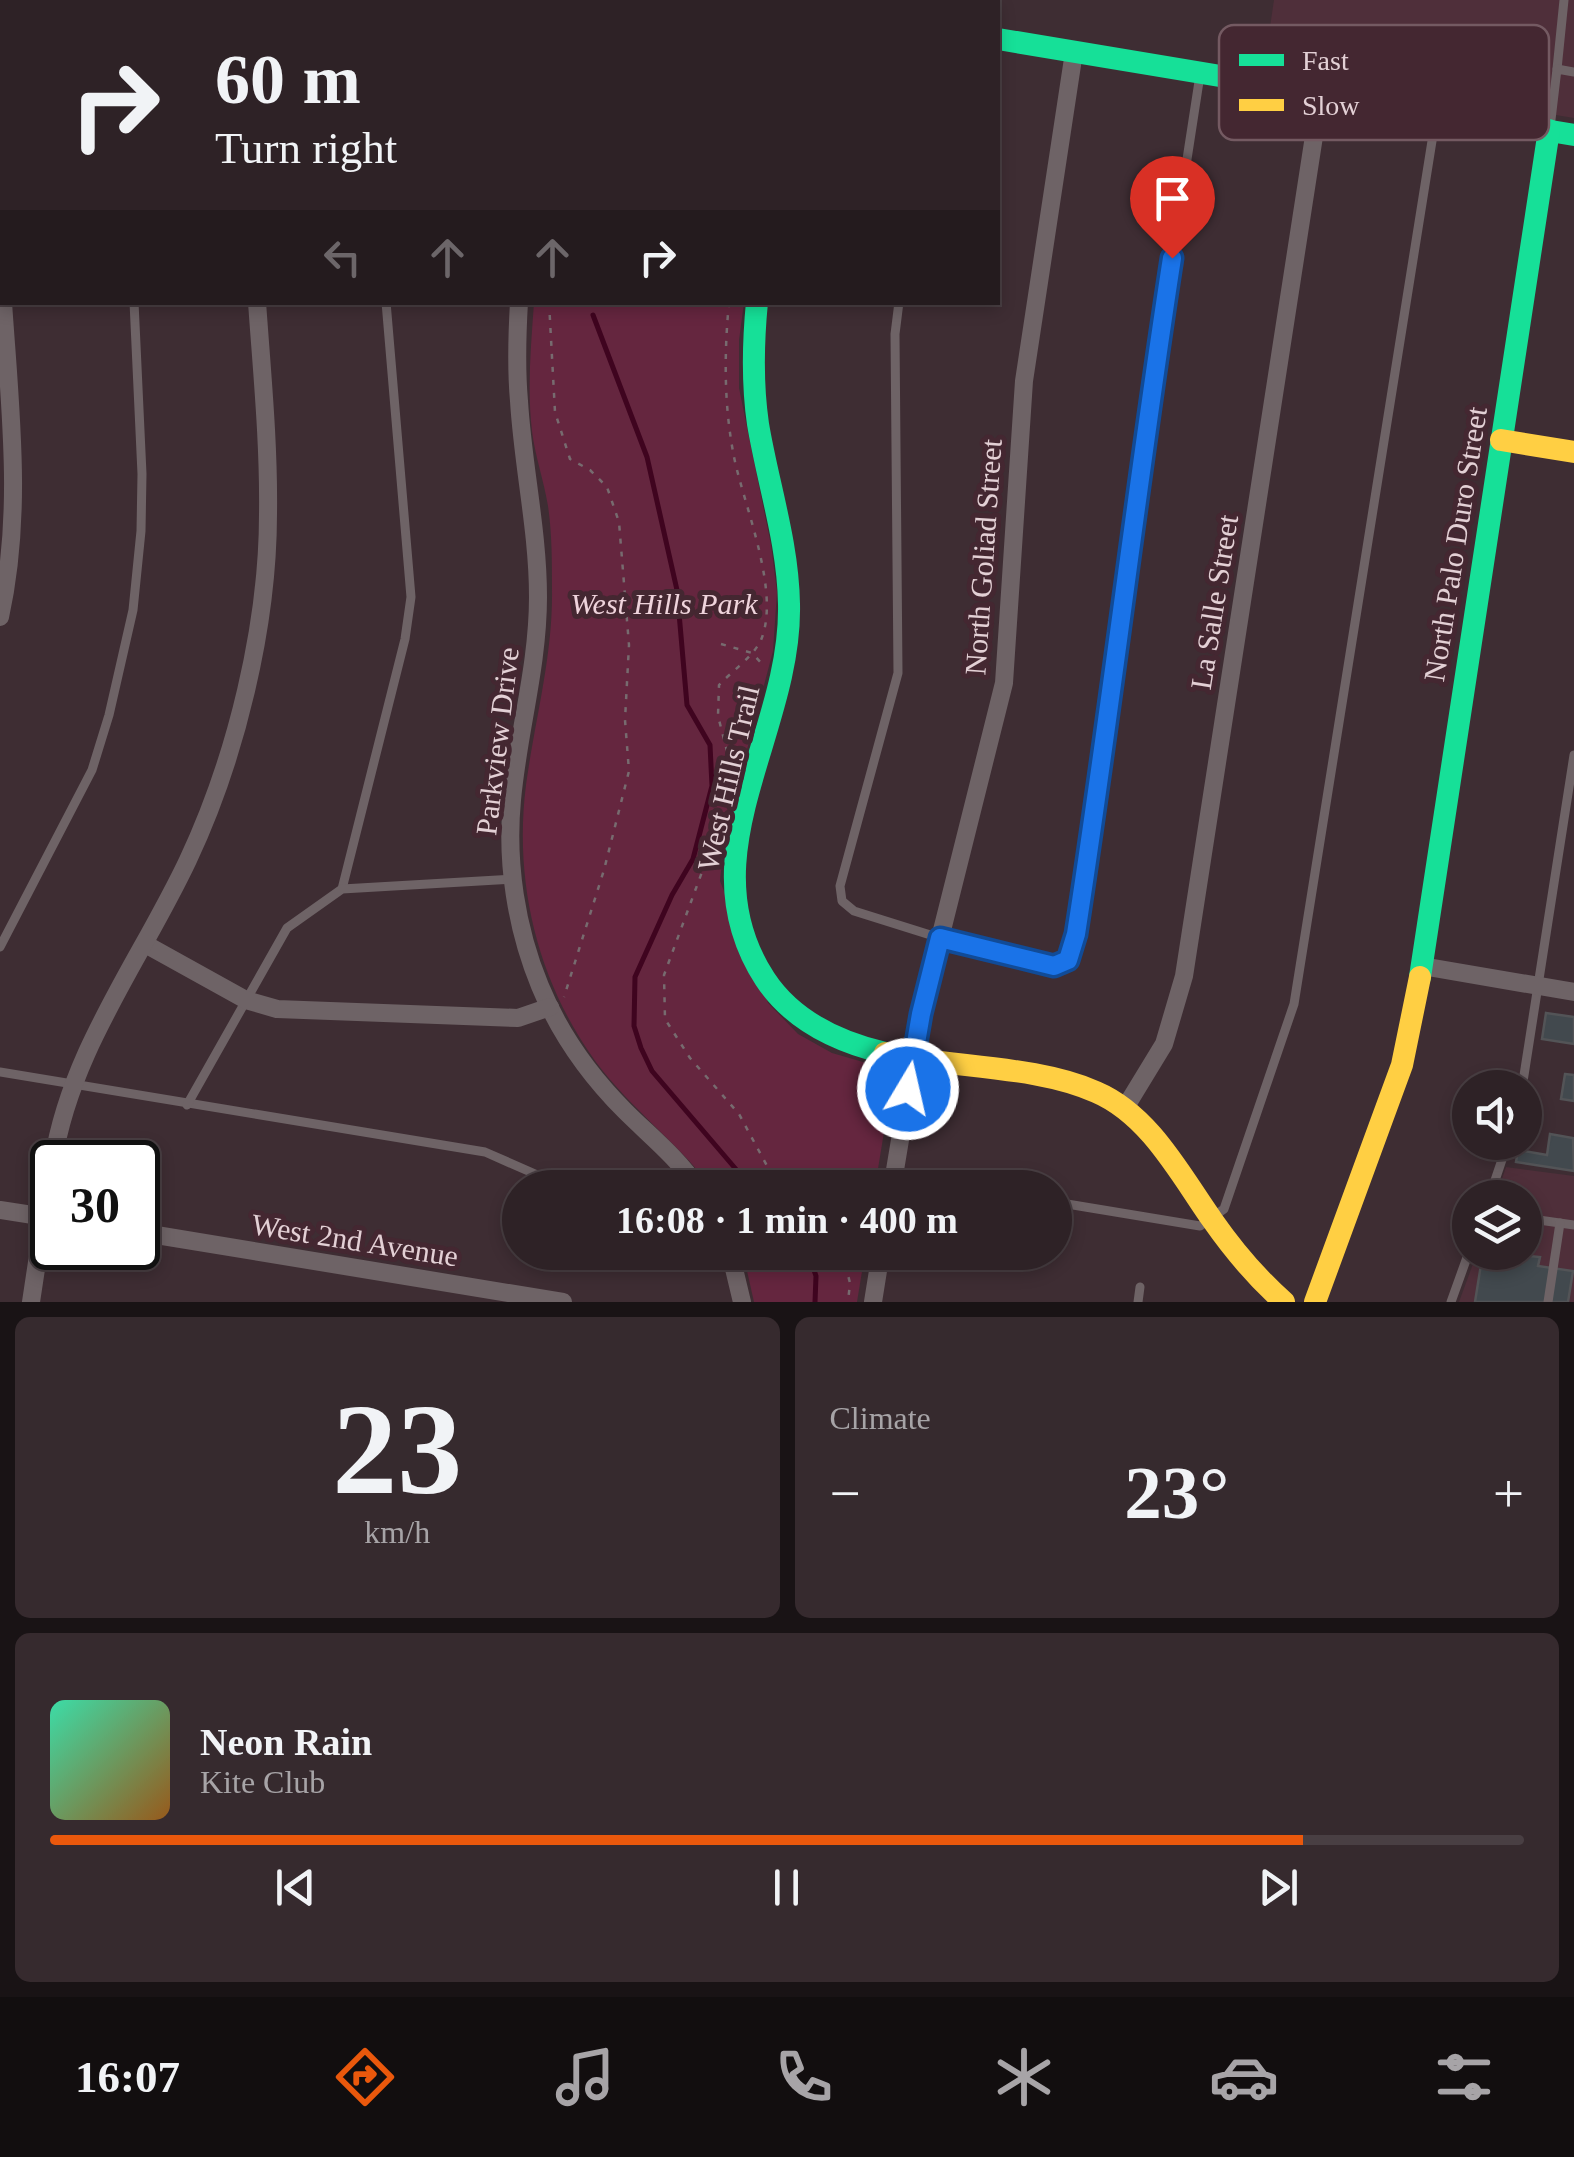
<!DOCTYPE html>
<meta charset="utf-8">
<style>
:root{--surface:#2e2226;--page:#362a2e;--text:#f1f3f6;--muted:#a7a4a7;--line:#493f43;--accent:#ea580c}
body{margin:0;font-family:Georgia,serif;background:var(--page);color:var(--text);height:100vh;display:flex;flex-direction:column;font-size:38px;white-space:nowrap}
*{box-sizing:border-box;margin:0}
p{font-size:32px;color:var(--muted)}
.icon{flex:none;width:55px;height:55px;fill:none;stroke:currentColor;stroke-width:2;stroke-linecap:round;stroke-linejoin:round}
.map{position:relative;height:1302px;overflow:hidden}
.side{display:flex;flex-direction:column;gap:15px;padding:15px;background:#191315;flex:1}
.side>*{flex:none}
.top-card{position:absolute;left:0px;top:0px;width:1000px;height:305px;box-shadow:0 5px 15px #0003,0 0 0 2px var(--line);background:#2e2226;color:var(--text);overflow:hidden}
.controls{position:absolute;left:1452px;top:1070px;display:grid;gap:20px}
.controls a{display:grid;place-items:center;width:90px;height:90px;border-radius:50%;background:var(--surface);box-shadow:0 5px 15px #0003,0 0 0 2px var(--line);font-size:50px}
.speed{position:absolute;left:30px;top:1140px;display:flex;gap:20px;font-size:50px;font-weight:700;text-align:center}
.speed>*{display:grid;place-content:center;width:130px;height:130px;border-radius:50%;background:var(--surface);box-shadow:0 5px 15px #0003,0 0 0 2px var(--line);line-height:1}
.speed .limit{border:5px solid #111;border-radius:15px;background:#fff;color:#111}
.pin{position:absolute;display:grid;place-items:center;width:85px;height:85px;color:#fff;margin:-102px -42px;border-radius:50% 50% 50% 0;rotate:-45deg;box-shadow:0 0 10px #0007}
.pin .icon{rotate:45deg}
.me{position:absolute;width:110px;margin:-55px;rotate:9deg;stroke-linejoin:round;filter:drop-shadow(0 0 8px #0008)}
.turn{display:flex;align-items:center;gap:35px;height:210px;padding:0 50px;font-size:45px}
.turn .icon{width:130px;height:130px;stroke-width:2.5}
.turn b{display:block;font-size:70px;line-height:85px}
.lanes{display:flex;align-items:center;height:95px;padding:0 50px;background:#0003;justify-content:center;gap:50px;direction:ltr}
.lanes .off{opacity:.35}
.big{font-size:75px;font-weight:600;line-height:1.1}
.side .card{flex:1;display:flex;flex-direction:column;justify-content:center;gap:15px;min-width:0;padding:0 35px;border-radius:15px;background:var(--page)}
.side .dial{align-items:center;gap:0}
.dial b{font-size:130px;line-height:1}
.song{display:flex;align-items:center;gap:30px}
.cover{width:120px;height:120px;border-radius:15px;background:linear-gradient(135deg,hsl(160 70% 55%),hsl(30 70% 35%))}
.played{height:10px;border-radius:5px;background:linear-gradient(90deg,var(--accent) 85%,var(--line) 85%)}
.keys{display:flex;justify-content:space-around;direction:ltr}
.heat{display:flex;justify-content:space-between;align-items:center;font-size:55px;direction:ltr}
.side .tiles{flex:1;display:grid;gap:15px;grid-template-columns:1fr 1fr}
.card:last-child{grid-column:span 2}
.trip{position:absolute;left:502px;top:1170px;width:570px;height:100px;border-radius:50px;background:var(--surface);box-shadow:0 5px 15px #0003,0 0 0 2px var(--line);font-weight:600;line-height:100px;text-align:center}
.tab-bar{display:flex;height:160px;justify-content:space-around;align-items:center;background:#120e0f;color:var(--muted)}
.tab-bar .icon{width:70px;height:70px}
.tab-bar .on{color:var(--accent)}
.tab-bar b{font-size:45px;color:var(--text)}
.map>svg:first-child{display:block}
</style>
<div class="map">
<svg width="1574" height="1302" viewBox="0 0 1574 1302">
<rect width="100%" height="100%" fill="#3e2d33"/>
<g fill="#4f2f3a">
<path d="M1274,0H1574V118L1264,67Z"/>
<path d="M1506,1167L1574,1176V1302H1459L1477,1253L1525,1252V1198L1496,1197Z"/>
</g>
<g fill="#65263f">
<path d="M534,303H744L739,340V388L771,545L777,592L773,651L725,833L720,881L768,1003L798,1034L832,1053L894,1071L875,1187H711C675,1139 623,1103 589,1052C536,974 514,879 526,785C535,719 553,656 552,589C552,562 552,533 548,506C544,481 535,456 532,431C527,389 531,345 534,303Z"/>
<path d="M743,1253H865L857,1302H754Z"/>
</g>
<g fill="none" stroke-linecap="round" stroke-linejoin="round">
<g stroke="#3f041f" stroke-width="5">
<path d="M687,2L688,0"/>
<path d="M593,315L647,457L677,590L687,705L710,745L712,786L693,859L672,895L635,977L634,1026L641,1048L652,1071L752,1188"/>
<path d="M808,1252L816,1276L815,1302"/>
</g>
</g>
<g fill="#42494e" stroke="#535457" stroke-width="2.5">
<path d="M1546,1013L1574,1017V1044L1542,1039Z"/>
<path d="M1565,1074L1574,1075V1101L1561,1099Z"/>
<path d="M1550,1134L1573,1138L1574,1171L1516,1162L1518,1150L1547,1155Z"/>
<path d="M1483,1252L1540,1257L1538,1266L1573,1271L1568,1302H1475Z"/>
</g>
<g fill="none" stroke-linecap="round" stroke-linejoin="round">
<g stroke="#776b6f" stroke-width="2.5" stroke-dasharray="5 8" stroke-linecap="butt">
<path d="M618,0L619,2"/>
<path d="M549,302L555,412L570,459L590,470L607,487L619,522L629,645L625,720L629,771L604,870L564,997"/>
<path d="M729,302C724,355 724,406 734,457C744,506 781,592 761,640C753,657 732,671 719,685L718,716L727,751L721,791L702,872L664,975L665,1019L690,1058L739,1114L779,1188"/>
<path d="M721,644L752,653L763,665"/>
<path d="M842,1252L850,1283L848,1302"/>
</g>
<g stroke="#6e6366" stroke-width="9">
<path d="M160,2L161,0"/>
<path d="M418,2V0"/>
<path d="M1557,69L1564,0"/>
<path d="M1550,128L1557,69L1574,72"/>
<path d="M899,302L895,334L898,673L840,886L842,901L854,911L940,938L1054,966L1068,960L1076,934L1109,724L1143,444L1200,75"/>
<path d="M342,889L405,639L411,597L386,302"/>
<path d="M0,947L92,770L109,715L133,610L141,531L142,474L134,302"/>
<path d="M0,1072L485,1152L567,1188"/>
<path d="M1522,1088L1574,755"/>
<path d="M187,1105L287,928L342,889L513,879"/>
<path d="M894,1176L967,1188"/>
<path d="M1489,1198L1508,1142"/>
<path d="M1055,1202L1200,1226L1224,1209L1294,1004L1436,116"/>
<path d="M1525,1218L1574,1225"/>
<path d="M1138,1302L1140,1287"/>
<path d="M1451,1302L1470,1249"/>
<path d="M1548,1302L1560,1223"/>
</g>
<g stroke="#6e6366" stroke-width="18">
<path d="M30,2V0"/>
<path d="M285,2V0"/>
<path d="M591,2L592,0"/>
<path d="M0,211L2,182"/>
<path d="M0,250L2,291"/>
<path d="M519,302C517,336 516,368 519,401C523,467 538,531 538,597C538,667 518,732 512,800C506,862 516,928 540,986C559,1032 590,1076 625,1111C650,1136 677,1157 698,1188"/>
<path d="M0,617C23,513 10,408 3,302"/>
<path d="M145,944L246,1000L277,1009L518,1018L550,1007"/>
<path d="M1422,966L1574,992"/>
<path d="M1125,1108L1164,1044L1184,976L1321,91"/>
<path d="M53,1162C70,1051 141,960 188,860C236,758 268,626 268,514C269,444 262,373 257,302"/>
<path d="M892,1188L921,1014L1004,683L1024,381L1074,52"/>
<path d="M0,1210L52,1218"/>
<path d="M138,1232L563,1302"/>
<path d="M730,1252L742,1302"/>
<path d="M31,1302L52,1163"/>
<path d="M873,1302L881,1252"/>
</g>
<g stroke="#16e098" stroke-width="22">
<path d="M758,0L773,2"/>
<path d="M851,0V2"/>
<path d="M998,39L1574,135"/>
<path d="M757,302C753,343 752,383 758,424C768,484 788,542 789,604C792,735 684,855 765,979C792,1020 838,1042 885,1053"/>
<path d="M1420,977L1549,130"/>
</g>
<g stroke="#ffcf43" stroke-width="22">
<path d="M1501,440L1574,452"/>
<path d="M885,1053C950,1068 1036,1065 1096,1092C1150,1115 1181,1176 1213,1221C1234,1251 1257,1278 1284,1302"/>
<path d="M1315,1302L1402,1065L1420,977"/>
</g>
</g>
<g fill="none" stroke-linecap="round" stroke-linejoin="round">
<g stroke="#114b97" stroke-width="25">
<path id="route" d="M908,1089L921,1014L940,938L1054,966L1068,960L1076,934C1111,709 1137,483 1172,258"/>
</g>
<use href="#route" stroke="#1a73e8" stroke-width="18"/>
</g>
<g text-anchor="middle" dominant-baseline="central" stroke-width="10" stroke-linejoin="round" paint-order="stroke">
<g font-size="30" fill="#e3d0d5" stroke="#442731">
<text transform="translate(1455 544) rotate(-81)">North Palo Duro Street</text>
<text transform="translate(983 557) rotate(-86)">North Goliad Street</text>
<text transform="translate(1214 602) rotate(-81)">La Salle Street</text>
<text transform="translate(497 741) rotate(-83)">Parkview Drive</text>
<text transform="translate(728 778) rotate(-77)">West Hills Trail</text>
<text transform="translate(355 1240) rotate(9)">West 2nd Avenue</text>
</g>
<g font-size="30" font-style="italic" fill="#efd4dc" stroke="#442731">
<text x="664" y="603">West Hills Park</text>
</g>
</g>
<rect x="1219" y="25" width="330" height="115" rx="15" fill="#442731" stroke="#745a62" stroke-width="2.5"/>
<rect x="1239" y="54" width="45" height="12" fill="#16e098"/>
<rect x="1239" y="99" width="45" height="12" fill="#ffcf43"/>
<g font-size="28" fill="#e3d0d5">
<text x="1302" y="70">Fast</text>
<text x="1302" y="115">Slow</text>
</g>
</svg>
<div class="controls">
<a><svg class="icon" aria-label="sound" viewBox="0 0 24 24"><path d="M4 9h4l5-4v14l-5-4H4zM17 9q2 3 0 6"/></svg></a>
<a><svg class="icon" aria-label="layers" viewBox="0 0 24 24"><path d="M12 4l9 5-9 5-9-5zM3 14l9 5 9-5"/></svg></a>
</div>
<div class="speed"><div class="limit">30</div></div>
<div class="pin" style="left:1172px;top:258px;background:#d93025"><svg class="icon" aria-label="arrive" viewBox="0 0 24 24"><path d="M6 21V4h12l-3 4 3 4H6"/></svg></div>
<svg class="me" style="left:908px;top:1089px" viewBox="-20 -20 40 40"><circle r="17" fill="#1a73e8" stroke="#fff" stroke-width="3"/><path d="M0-11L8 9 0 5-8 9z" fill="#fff"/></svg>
<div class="trip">16:08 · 1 min · 400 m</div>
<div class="top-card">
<div class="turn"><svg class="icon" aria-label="right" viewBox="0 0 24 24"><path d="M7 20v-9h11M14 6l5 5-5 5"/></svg><div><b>60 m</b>Turn right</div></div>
<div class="lanes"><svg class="icon off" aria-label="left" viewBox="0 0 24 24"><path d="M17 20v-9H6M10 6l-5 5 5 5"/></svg><svg class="icon off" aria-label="ahead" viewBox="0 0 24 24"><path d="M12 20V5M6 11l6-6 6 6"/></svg><svg class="icon off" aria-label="ahead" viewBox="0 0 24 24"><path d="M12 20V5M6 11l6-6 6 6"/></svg><svg class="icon" aria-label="right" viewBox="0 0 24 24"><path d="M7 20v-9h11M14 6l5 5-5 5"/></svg></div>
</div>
</div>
<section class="side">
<div class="tiles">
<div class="card dial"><b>23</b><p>km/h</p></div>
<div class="card"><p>Climate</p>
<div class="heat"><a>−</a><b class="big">23°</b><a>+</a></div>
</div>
<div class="card">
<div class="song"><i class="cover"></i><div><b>Neon Rain</b><p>Kite Club</p></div></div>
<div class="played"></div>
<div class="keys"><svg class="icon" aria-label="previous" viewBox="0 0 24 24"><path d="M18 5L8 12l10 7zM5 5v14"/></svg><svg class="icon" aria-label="pause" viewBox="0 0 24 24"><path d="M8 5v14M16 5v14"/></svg><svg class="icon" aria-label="next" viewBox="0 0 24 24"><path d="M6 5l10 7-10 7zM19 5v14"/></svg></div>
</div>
</div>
</section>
<nav class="tab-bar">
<b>16:07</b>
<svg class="icon on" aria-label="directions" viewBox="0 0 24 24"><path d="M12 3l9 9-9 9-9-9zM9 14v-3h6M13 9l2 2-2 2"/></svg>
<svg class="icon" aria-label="music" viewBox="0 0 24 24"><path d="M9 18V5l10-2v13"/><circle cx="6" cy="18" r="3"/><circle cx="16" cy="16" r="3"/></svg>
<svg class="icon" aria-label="phone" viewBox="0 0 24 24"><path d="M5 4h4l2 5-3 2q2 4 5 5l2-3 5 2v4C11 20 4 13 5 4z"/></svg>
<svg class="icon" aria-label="climate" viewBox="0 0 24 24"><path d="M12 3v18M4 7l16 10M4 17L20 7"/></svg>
<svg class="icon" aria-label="car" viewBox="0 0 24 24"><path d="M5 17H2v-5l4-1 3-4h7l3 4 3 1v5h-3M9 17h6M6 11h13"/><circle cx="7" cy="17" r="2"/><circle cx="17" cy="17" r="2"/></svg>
<svg class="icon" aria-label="filters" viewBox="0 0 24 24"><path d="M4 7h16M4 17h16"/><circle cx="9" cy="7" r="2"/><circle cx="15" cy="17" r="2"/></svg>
</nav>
